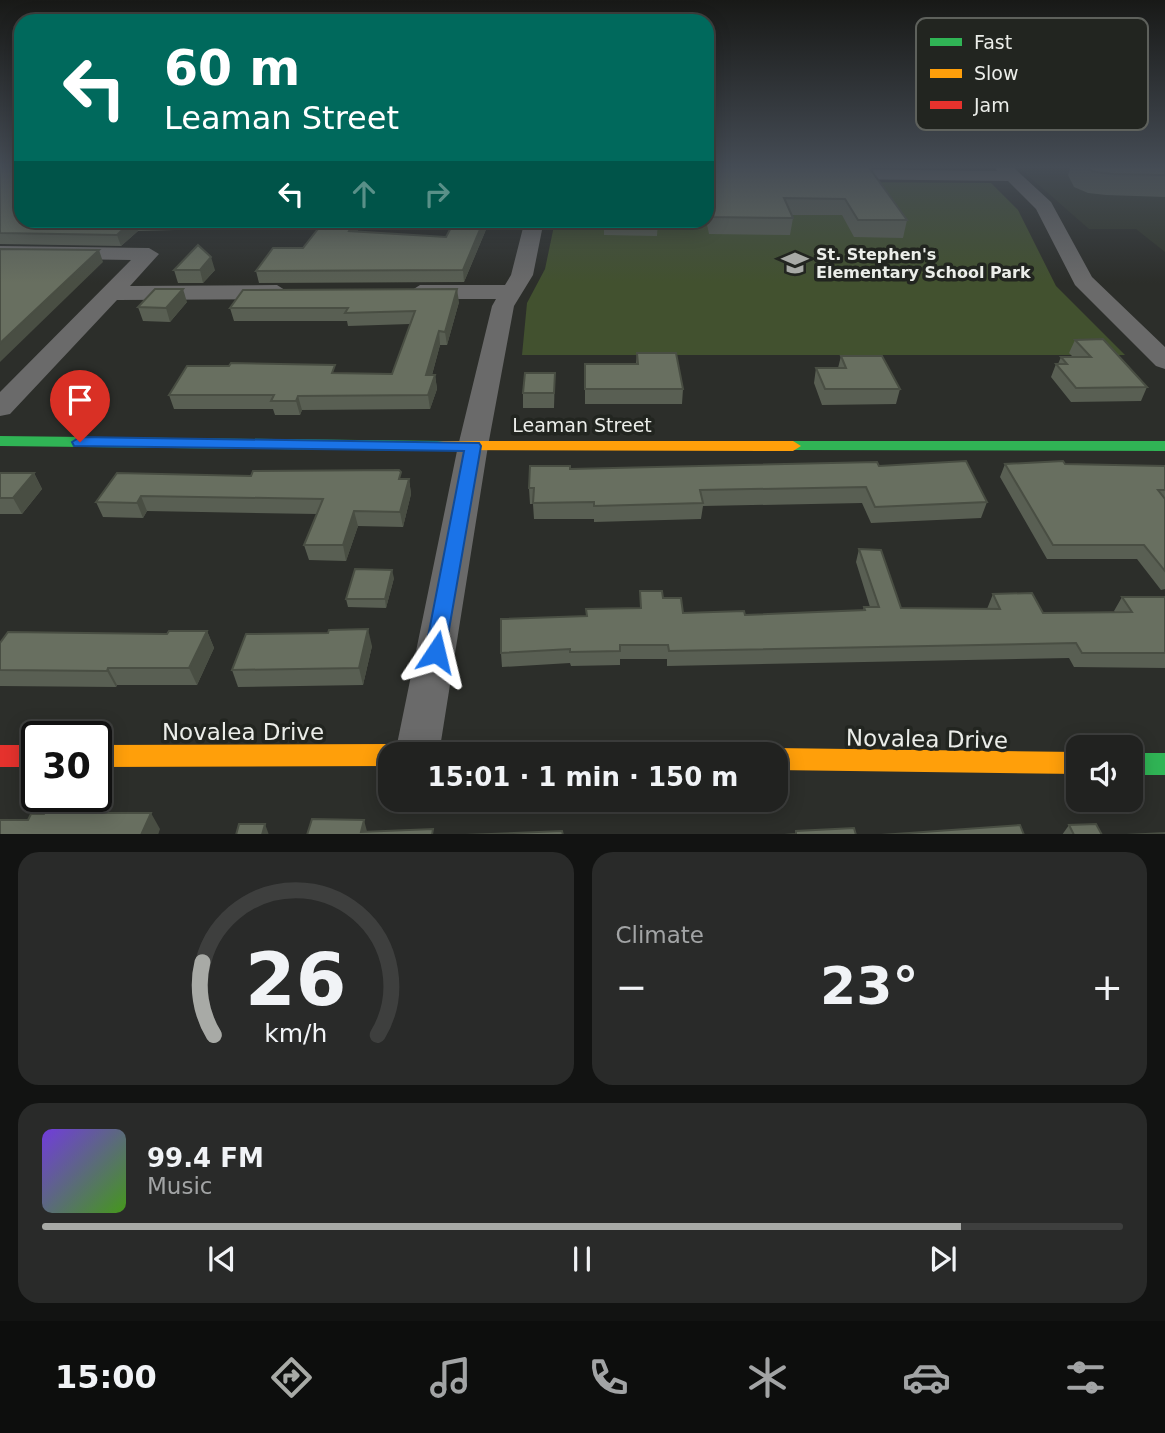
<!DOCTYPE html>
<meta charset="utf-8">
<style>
:root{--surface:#212220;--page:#292a29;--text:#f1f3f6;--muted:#a2a4a5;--line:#3e3f3e;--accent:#a8aaa6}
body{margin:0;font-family:"DejaVu Sans",sans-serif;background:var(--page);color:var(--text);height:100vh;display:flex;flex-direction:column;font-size:26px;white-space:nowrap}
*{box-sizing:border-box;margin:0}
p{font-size:23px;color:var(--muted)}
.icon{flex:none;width:38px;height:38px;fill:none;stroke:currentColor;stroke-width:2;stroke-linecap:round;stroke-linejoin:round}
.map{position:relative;height:834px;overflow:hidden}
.drawer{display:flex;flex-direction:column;gap:18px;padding:18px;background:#121312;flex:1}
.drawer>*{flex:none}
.top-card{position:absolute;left:14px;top:14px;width:700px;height:214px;border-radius:21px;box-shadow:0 4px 18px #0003,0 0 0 2px var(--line);background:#00695c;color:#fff;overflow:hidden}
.controls{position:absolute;left:1066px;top:735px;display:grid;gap:14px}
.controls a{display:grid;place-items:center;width:77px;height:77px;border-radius:14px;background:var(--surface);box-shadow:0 4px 18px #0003,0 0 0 2px var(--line);font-size:35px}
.speed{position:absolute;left:21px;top:721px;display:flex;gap:14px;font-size:35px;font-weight:700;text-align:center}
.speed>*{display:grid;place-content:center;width:91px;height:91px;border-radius:50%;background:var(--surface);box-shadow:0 4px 18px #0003,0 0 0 2px var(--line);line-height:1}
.speed .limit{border:4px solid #111;border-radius:10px;background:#fff;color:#111}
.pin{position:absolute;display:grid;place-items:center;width:60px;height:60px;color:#fff;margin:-72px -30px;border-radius:50% 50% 50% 0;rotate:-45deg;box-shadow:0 0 7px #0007}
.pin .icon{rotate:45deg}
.me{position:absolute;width:77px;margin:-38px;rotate:10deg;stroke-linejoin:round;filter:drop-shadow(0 0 5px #0008)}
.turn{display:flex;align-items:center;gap:24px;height:147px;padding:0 35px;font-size:32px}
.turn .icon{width:91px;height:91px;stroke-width:2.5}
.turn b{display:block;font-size:49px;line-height:60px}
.lanes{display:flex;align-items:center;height:66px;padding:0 35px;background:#0003;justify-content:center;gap:35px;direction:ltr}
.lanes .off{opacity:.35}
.big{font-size:52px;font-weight:700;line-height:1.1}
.drawer .widget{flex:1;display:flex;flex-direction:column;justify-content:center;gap:10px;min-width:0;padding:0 24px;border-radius:21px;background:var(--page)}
.drawer .dial{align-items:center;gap:0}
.dial svg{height:182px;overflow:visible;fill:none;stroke:var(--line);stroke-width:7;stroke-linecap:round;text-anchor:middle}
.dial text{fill:var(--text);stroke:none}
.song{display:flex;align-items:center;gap:21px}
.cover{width:84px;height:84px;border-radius:10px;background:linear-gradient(135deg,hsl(260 70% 55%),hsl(100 70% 35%))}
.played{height:7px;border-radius:4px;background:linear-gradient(90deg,var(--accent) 85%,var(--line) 85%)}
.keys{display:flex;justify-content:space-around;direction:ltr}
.heat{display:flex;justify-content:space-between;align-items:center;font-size:38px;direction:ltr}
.drawer .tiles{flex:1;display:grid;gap:18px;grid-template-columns:1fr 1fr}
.widget:last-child{grid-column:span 2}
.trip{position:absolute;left:378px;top:742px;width:410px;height:70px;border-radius:21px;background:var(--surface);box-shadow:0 4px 18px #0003,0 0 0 2px var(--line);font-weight:700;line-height:70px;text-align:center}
.tabs{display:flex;height:112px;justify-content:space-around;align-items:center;background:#0d0e0d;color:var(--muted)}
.tabs .icon{width:49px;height:49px}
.tabs .current{color:var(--accent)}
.tabs b{font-size:32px;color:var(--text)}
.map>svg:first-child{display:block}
</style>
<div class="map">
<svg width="1165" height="835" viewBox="0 0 1165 835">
<rect width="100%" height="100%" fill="#2c2e2a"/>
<path fill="#33382d" d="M1017,166H1165V252L1136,229H1089Z"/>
<path fill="#42512f" d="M707,181L991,183L1018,210L1056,286L1125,355H522L527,303L545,269L555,221L707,220Z"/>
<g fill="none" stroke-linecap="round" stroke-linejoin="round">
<g fill="#6a6a6a" fill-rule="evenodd">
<path d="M994,166H1012L1051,202L1092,277L1165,347V369L1156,366L1075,285L1036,209L1008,181L837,179L829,174L837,169L997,171Z"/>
<path d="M525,220H544L533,275L514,306L488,446L439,754H395L458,446L492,306L496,299H420L409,292L420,285H505L511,275Z"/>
<path d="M0,246L149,248L159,254L130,286L277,285L288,292L277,299L117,300L10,414L0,416V392L131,260L0,258Z"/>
</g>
<g fill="#30b455" fill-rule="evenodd">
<path d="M0,436L443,441L451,446L443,451L0,446Z"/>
<path d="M793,441H1165V451L787,450L785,446L787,442Z"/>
<rect x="1130" y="753" width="35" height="22"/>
</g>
<g fill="#ff9f0a" fill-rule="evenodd">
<path d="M443,441H793L801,446L793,451L437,450L435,446L437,442Z"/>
<path d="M390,744L399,747L402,754H390V766L96,767V745Z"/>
<path d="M775,748L1078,752V774L775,770V754H765Z"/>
</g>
<rect fill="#e5322d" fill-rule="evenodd" x="0" y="745" width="37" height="22"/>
</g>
<g fill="#595f53">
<path d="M0,166L21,220H254L247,228L138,231L121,246L0,244Z"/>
<path d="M707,166H868L907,220L903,238L854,237L842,215H791L793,218L790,235L709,234L706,220H707Z"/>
<path d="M1071,166H1165V197L1106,195L1088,193L1074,187L1068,175Z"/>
<path d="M325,220H363L357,232L446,237L455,220H490L464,282L259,283L256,271L303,248Z"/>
<path d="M604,220H658L657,236L604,235Z"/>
<path d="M174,270H215L203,283H178Z"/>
<path d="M187,302L170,322L143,321L138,307Z"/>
<path d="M459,302L447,345H440L432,375H435L437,389L430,409L302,410L300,415H275L273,409H174L169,395L337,373L392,374L410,324L348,326L347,321H234L230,308Z"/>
<path d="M1075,340L1147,387L1141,401L1071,402L1051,377L1056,364H1058L1061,357H1073L1069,353Z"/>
<path d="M637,353L683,389L682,404H585V364H636Z"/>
<path d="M841,356L900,389L896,404L822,405L814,383L816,368H838Z"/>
<path d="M555,373L554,408H523V393Z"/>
<path d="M1005,464L1165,466V589L1161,590L1137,559H1047L1000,477Z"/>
<path d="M879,466L987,502L981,518L871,523L862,503L703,506L701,519L594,522V519H534L533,504H530L529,488L570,469Z"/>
<path d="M0,473H34L42,489L22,514H0Z"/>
<path d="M117,473L409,479L411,494L403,527L358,526L346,561L309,560L304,545L317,514L147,511L143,518L103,517L96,502Z"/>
<path d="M859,549L901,608L987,609L993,594L1043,613L1115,612L1114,611L1122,597H1165V668L1074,667L1069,658L667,666V659H620V665L571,666L570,663L502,667L501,653L587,616L640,608V591L663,598L683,613L745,615L863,610L864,607H870L856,562Z"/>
<path d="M394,578L386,608L348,607L346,599Z"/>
<path d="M207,631L214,648L197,685H117L116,687L0,686V643Z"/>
<path d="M328,633L372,646L363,685L238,687L232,670Z"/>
<path d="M1069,825L1102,835H1062Z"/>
</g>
<g fill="#494e43">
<path d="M133,220H135L138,231L121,246L117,235Z"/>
<path d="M245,220H254L247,228Z"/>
<path d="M355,220H363L352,243L349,231Z"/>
<path d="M484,220H490L464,282L463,270Z"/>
<path d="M99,250L103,262L0,362V343Z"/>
<path d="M211,257L215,270L203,283L200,270Z"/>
<path d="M183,289L187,302L170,322L166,308Z"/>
<path d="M457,289L459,302L447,345L445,332Z"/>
<path d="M439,331L440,345L428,389L426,375Z"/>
<path d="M435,375L437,389L430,409L428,395Z"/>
<path d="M298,396L302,410L300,415L296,401Z"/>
<path d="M34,473L42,489L22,514L13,498Z"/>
<path d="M409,479L411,494L403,527L400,512Z"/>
<path d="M141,496L147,511L143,518L137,503Z"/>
<path d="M354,511L358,526L346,561L343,545Z"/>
<path d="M392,570L394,578L386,608L385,599Z"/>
<path d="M368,629L372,646L363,685L359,668Z"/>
<path d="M207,631L214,648L197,685L189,668Z"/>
<path d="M108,668L117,685L116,687L107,671Z"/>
<path d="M85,803L95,820L80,813Z"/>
<path d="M151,813L160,829L158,835H141Z"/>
<path d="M364,820L368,835L361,832Z"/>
<path d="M265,824L269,835H262Z"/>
</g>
<g fill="#686f60" stroke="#494e43" stroke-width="2">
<path d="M0,166H21V220H133L117,235L0,233Z"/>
<path d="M707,166H868L907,220H858L845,199L784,198L793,218L710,217L707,202Z"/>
<path d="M1082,166H1165V175L1114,174L1095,172Z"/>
<path d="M325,220H355L349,231L446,237L455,220H484L463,270L256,271L273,248H303Z"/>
<path d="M198,245L211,257L200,270H174Z"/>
<path d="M0,249L99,250L0,343Z"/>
<path d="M155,289H183L166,308L138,307Z"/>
<path d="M457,289L445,332L439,331L426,375H435L428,395L298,396L296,401H271L274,395H169L187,366H229L231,363L335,365L332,373L392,374L415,311L345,313L348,308H230L243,290Z"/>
<path d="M1103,339L1147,387L1076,388L1056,364H1067L1061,357H1091L1075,340Z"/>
<path d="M637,353H676L683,389H585V364H638Z"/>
<path d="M841,356H882L900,389H825L816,368H846Z"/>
<path d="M525,373H555L554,393H523Z"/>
<path d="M966,461L987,502L875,507L866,487L700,490L703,503L594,506V502L533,503L534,488H529L530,466H570V469L877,462L879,466Z"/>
<path d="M1063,461L1065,464L1165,466V490H1158L1165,499V571L1144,545H1053L1005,464Z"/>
<path d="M399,470L401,472L399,479H409L400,512L354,511L343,545H304L323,499L141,496L137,503L96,502L117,473L251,476L253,471Z"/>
<path d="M0,473H34L13,498H0Z"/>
<path d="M859,549L881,550L901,608L1000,609L993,594L1032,593L1043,613L1132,612L1122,597H1165V653H1082L1076,643L669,651L668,645H620V651L570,652V649L501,653V619L587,616L586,609L641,608L640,591H662L663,598H681L683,613L744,611L745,615L865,610L864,607H879Z"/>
<path d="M355,569L392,570L385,599H346Z"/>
<path d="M368,629L359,668L232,670L246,634L328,633L329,630Z"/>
<path d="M169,631H207L189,668H108L107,671L0,670V643L8,632L167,634Z"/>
<path d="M50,803H85L80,813H151L141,835H0V820H28L31,814H44Z"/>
<path d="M312,819L364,820L361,832L433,829L432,835H307Z"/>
<path d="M239,824H265L262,835H236Z"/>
<path d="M1096,824L1102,835H1074L1069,825Z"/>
<path d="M1020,825L1024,835H881Z"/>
<path d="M854,828L856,835H784L796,834V831Z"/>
<path d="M562,831L563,835H465Z"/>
<path d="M1165,833V835H1126Z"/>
</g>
<linearGradient id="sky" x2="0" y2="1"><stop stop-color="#181917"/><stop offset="0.59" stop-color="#454c55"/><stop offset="1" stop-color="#454c55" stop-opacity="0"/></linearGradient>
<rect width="1165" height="283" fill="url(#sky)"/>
<path fill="#1a73e8" stroke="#114b97" stroke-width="2" d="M80,437L479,443L481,446L444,658L436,661L428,658L425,652L464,451L74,446L72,442Z"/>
<defs>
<g id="school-bare" transform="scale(2.1)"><path d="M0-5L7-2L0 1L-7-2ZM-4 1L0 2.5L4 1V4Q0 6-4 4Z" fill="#a8aaa6" stroke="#222520" stroke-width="2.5" paint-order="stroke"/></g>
</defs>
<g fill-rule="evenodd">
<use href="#school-bare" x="795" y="263"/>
</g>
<g text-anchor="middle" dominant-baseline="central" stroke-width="7" stroke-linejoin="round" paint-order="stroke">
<g font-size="16" font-weight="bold" fill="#ebede9" stroke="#222520" text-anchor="start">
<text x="816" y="254">St. Stephen's<tspan x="816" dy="18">Elementary School Park</tspan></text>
</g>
<g font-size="19" fill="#ebede9" stroke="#222520">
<text x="582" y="425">Leaman Street</text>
</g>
<g font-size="23" fill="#ebede9" stroke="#222520">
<text x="243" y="732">Novalea Drive</text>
<text transform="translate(927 739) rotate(1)">Novalea Drive</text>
</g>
</g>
<rect x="916" y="18" width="232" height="112" rx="10" fill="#222520" stroke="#5e615c" stroke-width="2"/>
<rect x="930" y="38" width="32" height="8" fill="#30b455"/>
<rect x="930" y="69" width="32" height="9" fill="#ff9f0a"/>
<rect x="930" y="101" width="32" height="8" fill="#e5322d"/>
<g font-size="19" fill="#ebede9">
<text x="974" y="49">Fast</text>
<text x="974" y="80">Slow</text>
<text x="974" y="112">Jam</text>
</g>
</svg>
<div class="controls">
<a><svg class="icon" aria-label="sound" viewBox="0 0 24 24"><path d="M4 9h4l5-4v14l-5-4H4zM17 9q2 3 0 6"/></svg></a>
</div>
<div class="speed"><div class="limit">30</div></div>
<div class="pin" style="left:80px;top:442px;background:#d93025"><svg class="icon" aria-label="arrive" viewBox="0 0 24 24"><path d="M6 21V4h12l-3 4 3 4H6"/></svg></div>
<svg class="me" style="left:436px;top:652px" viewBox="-20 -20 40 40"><path d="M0-17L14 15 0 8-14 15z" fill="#1a73e8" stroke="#fff" stroke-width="4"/></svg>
<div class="trip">15:01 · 1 min · 150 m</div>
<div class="top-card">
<div class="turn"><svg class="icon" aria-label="left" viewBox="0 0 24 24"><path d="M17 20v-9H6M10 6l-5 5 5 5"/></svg><div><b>60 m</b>Leaman Street</div></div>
<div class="lanes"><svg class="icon" aria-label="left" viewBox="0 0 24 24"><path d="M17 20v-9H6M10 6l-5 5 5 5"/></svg><svg class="icon off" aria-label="ahead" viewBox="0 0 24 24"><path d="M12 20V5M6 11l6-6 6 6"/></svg><svg class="icon off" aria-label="right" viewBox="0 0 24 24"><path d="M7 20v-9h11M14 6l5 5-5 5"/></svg></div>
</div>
</div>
<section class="drawer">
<div class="tiles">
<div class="widget dial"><svg viewBox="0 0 100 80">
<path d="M14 69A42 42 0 1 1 86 69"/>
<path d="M14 69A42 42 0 0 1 9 37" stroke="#a8aaa6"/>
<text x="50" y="56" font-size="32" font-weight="700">26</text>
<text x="50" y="72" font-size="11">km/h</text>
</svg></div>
<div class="widget"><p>Climate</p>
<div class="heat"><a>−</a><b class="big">23°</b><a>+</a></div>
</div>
<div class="widget">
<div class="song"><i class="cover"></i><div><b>99.4 FM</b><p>Music</p></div></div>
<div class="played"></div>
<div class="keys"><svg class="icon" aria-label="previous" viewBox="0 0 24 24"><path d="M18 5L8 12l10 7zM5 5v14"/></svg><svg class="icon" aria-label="pause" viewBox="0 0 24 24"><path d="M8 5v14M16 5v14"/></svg><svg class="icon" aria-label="next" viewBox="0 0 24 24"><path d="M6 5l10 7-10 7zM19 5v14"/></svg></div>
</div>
</div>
</section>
<nav class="tabs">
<b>15:00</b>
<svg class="icon current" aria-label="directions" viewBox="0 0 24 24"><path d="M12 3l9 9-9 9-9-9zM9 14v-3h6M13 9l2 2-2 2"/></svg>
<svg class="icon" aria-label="music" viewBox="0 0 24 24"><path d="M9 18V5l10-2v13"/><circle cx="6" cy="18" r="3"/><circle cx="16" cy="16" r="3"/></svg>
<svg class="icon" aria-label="phone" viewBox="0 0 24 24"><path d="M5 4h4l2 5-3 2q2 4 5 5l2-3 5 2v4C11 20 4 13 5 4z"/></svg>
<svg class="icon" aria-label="climate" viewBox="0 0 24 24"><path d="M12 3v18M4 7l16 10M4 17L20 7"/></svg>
<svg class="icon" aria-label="car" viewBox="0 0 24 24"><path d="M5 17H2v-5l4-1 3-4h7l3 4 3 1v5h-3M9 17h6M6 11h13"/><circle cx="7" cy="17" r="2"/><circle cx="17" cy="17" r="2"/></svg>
<svg class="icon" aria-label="filters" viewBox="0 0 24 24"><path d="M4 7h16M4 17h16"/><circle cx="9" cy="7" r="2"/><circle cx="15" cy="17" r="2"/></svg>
</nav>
